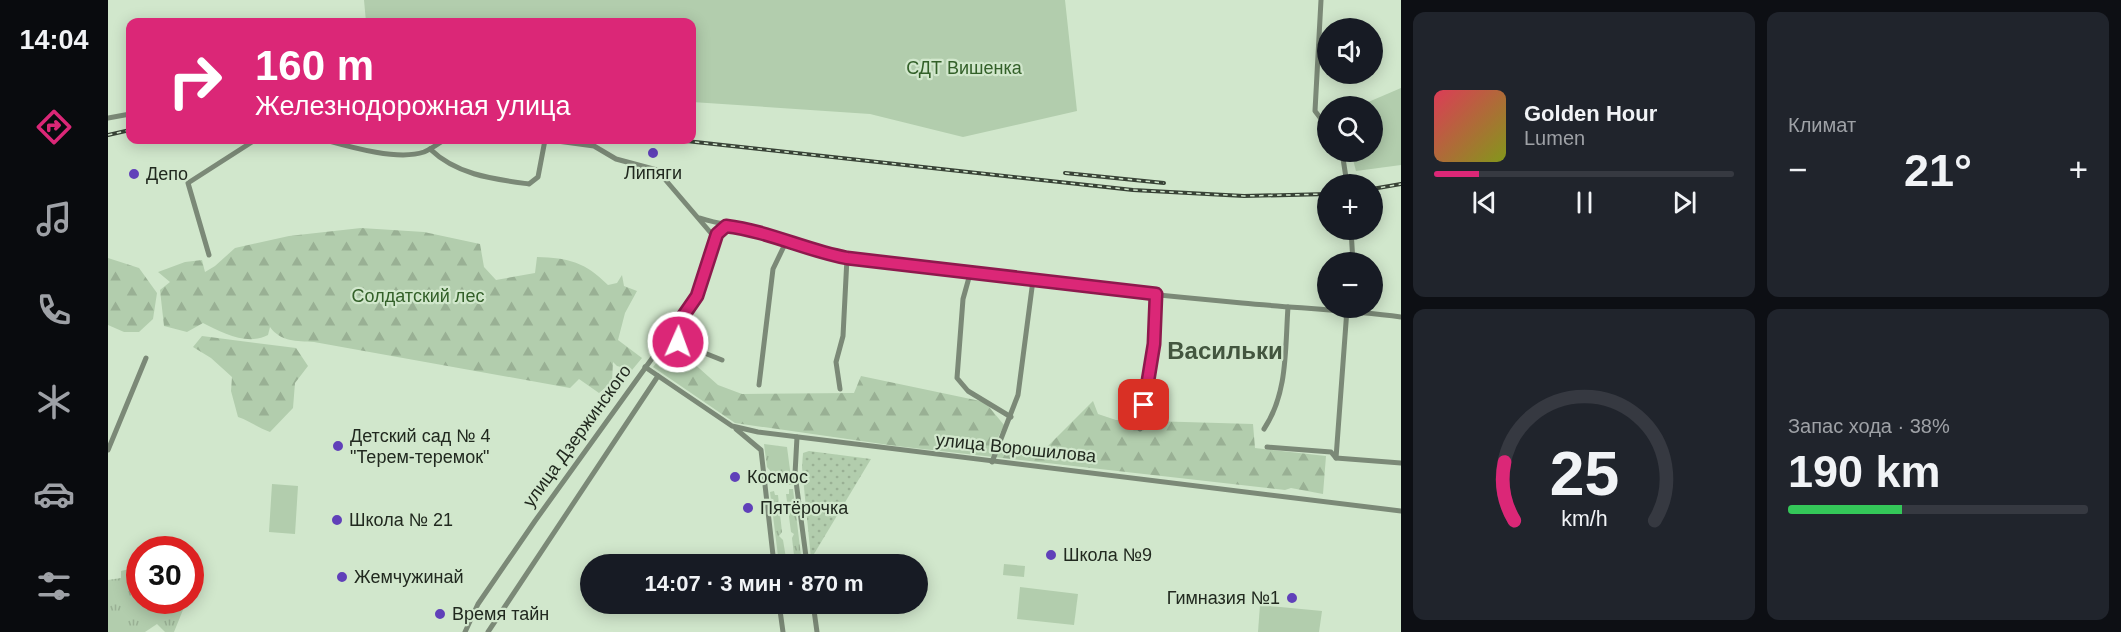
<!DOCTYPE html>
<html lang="ru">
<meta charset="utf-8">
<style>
:root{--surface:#171b24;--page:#20242c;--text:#f1f3f6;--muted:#9ea1a6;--line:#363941;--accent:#db2777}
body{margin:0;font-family:Arial,sans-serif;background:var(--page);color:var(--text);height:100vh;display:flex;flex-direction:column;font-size:22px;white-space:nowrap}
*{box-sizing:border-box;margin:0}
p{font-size:20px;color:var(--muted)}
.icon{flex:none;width:33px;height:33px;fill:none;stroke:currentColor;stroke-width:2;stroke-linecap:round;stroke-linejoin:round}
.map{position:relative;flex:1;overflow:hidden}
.sheet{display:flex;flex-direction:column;gap:12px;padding:12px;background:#0d0f14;width:720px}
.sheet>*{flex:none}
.guide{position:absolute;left:18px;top:18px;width:570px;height:126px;border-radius:12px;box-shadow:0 3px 15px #0003;background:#db2777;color:#fff;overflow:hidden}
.fabs{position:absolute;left:1209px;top:18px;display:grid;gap:12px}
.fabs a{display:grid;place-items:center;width:66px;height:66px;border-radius:50%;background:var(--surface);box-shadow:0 3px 15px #0003;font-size:30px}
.speed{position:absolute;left:18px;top:536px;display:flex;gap:12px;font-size:30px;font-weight:700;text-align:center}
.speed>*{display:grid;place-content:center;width:78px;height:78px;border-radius:50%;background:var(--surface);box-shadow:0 3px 15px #0003;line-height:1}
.speed .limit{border:9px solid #d22;background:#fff;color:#111}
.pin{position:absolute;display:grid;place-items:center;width:51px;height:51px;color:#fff;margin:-26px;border-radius:12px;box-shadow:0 3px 9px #0006}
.me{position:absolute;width:66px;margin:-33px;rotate:2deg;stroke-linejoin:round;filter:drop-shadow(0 0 4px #0008)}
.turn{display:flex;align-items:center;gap:21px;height:126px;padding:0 30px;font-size:27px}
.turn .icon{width:78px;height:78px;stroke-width:2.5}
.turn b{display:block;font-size:42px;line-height:51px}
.big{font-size:45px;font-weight:700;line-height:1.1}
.sheet .widget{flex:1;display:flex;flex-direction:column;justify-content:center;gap:9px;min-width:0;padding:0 21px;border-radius:12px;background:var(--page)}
.sheet .dial{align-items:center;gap:0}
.dial svg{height:156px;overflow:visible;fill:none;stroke:var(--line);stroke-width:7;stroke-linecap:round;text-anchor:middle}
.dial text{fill:var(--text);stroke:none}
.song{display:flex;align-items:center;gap:18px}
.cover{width:72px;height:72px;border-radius:9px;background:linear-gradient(135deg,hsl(350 70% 55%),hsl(70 70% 35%))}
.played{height:6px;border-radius:3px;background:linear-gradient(90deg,var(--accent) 15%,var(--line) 15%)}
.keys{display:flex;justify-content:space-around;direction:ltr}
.heat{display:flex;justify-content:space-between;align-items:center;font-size:33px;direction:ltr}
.charge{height:9px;border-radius:4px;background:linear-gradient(90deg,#34c759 38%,var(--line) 0)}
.sheet .tiles{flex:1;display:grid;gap:12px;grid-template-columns:repeat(2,1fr)}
.trip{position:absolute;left:472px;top:554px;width:348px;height:60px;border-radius:30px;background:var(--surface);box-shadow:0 3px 15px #0003;font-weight:700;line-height:60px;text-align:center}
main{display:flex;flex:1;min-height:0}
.tab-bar{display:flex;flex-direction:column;width:108px;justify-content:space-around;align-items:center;background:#090b0e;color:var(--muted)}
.tab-bar .icon{width:42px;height:42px}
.tab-bar .current{color:var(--accent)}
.tab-bar b{font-size:27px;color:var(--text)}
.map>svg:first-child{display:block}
</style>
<main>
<nav class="tab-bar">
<b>14:04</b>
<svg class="icon current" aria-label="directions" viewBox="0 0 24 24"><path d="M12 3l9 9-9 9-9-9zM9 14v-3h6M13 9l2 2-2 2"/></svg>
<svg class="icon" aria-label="music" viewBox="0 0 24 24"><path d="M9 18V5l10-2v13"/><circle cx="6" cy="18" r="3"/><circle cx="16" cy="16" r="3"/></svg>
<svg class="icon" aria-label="phone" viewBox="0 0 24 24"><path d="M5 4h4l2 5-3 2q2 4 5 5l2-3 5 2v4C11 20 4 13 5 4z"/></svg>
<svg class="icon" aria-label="climate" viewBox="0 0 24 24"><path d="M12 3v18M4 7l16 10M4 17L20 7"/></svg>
<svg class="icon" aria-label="car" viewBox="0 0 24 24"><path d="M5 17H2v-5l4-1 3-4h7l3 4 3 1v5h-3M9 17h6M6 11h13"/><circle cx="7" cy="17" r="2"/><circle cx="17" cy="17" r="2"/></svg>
<svg class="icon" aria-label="filters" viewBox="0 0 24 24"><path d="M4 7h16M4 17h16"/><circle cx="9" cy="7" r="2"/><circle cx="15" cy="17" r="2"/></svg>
</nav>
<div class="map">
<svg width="1293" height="632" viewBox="0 0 1293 632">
<defs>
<pattern id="grass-tufts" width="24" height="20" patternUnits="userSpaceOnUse" patternTransform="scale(1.5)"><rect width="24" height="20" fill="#b2cdad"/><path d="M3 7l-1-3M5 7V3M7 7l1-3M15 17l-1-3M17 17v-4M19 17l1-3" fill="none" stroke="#99b094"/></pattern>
<pattern id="forest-firs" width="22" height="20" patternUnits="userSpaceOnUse" patternTransform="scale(1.5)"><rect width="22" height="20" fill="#b2cdad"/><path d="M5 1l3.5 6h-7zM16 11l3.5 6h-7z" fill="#99b094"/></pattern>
<pattern id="park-dots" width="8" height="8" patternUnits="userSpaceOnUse" patternTransform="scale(1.5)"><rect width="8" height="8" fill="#b2cdad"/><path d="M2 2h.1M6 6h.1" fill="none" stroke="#99b094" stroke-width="1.8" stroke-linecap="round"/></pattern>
</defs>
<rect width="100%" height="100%" fill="#d1e7cc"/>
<g fill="url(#grass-tufts)">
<path d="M656,444L679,447L684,485H680L679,480L671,481L659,467Z"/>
<path d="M681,489H685L694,564H687L684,538L686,534L683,532L678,494H681Z"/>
<path d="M666,491L667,495H670L674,532L671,536L675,540L679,564H671L662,492Z"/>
<path d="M31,554L32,600H79L66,632H57L49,624L37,632H0V580L13,578V571L25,568V555Z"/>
</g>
<g fill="url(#forest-firs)">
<path d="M253,228L316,232L372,244L376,267L388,280L427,273L429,257C461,258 477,262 500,285L509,283L514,275L516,286L529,291L517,313L510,340L534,358L524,370L509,366L505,362L504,382L491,393L471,379L462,388L206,342C188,341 173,342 162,327L160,335C140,346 114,333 95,323L79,332L56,326L52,290L62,282L50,272L77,262L94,260L97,272L107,266L127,248L181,236Z"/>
<path d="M0,258L31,268L49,293L45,319L31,332H16L0,325Z"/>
<path d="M94,336L188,348L200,366L187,383L185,408L162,432C150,428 142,421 130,417L123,391L124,377L103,358L85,347Z"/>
<path d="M564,344L610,385L634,394L746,393L753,376L877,402L896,425L888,442L935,451L985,401L990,414L1008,420L1145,424L1147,448L1218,456L1215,494L1183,488L1177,490L788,446L627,423L545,367Z"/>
</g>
<path fill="url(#park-dots)" d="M701,451L763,459L703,559L694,467L695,453Z"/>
<g fill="#b2cdad">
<path d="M256,0H957L969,111L855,137L762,114L584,102V22H258Z"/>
<path d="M1293,88V165L1248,171L1243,152H1264V106H1251Z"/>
<path d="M164,484L190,486L187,534L161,532Z"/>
<path d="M896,564L917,566L916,577L895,575Z"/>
<path d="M912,587L970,594L966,625L909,619Z"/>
<path d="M1152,605L1214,611L1211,632H1150Z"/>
</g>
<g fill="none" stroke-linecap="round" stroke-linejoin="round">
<g stroke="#7b8977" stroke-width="5">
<path d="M1213,0L1207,111L1220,128"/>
<path d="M0,118L22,114"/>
<path d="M217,140C242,147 290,161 316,152C323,149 330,144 336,140"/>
<path d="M442,140L486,146L508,159L549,170L608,239"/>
<path d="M322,149C349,175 385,179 421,184L430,177L437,140"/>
<path d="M1234,152L1239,184"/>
<path d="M592,218C612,225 634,226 652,232C682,242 708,253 739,258C870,277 1002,291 1134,303C1187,308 1240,310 1293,317"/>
<path d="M1243,230L1245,262"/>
<path d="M101,255L80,183L147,140"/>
<path d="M862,274L855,299L849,378L860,391L903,417"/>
<path d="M559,338L614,360"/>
<path d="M537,367L624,426L650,432L1293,511"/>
<path d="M651,385L665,269L678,242"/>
<path d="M732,389L728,362L735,336L739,258"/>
<path d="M628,429L653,450L666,564"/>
<path d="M1032,429L1046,344L1048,295"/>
<path d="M1156,429C1180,393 1177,349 1180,307"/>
<path d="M689,437L687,474L699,564"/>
<path d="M1159,447L1223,452L1228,458L1293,463"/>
<path d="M0,450L38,358"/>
<path d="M1228,458L1239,309"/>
<path d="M884,462L910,395L925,280"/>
<path d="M671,603L675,632"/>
<path d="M705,603L709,632"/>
<path d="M357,632L370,604L427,521L589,296L609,234L618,226"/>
<path d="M380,632L550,376"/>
</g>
<g stroke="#384236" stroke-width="4">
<g id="rail">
<path d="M0,135L22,130"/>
<path d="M569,140L1025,190L1136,196L1220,194"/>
<path d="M957,173L1056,183"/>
<path d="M1264,189L1293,184"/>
</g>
</g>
<use href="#rail" stroke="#d1e7cc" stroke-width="1.5" stroke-dasharray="4.5" stroke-linecap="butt"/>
</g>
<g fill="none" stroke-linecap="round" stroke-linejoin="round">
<g stroke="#8e194d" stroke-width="15">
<path id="route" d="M570,342L560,338L589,296L609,234L618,226C660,231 697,250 739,258L1048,294L1046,344L1036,405"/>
</g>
<use href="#route" stroke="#db2777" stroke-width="10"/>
</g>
<g fill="#6040b9" stroke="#d1e7cc" stroke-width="2">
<circle cx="545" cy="153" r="6"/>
<circle cx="26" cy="174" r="6"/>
<circle cx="230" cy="446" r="6"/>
<circle cx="627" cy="477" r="6"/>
<circle cx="640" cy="508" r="6"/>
<circle cx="229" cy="520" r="6"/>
<circle cx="943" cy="555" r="6"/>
<circle cx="234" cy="577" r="6"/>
<circle cx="1184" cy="598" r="6"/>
<circle cx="332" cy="614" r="6"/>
</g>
<g text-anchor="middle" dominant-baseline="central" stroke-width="4.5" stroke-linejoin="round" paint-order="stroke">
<g font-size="18" fill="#336029" stroke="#d1e7cc">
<text x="856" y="68">СДТ Вишенка</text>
<text x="310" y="296">Солдатский лес</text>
</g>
<g font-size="18" fill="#21291f" stroke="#d1e7cc" text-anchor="start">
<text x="545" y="173" text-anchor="middle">Липяги</text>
<text x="38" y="174">Депо</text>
<text x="242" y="436">Детский сад № 4<tspan x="242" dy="21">"Терем-теремок"</tspan></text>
<text x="639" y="477">Космос</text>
<text x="652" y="508">Пятёрочка</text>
<text x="241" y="520">Школа № 21</text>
<text x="955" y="555">Школа №9</text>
<text x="246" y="577">Жемчужинай</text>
<text x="1172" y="598" text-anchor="end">Гимназия №1</text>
<text x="344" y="614">Время тайн</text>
</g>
<g font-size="18" fill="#21291f" stroke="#d1e7cc">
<text transform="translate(469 436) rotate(-54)">улица Дзержинского</text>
<text transform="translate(908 448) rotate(6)">улица Ворошилова</text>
</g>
<g font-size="24" font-weight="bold" fill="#43563f" stroke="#d1e7cc">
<text x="1117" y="350">Васильки</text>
</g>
</g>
</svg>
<div class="fabs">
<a><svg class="icon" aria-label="sound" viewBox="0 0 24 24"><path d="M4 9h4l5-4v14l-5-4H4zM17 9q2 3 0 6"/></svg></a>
<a><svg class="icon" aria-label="search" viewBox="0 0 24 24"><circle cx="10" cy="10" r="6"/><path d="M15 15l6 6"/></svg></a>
<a>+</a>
<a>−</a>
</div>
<div class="speed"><div class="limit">30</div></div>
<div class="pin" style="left:1036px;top:405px;background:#d93025"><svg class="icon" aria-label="arrive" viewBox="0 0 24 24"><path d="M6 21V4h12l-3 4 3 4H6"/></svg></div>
<svg class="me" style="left:570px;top:342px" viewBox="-20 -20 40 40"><circle r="17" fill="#db2777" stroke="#fff" stroke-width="3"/><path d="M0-11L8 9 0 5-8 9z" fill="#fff"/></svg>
<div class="trip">14:07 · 3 мин · 870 m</div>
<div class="guide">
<div class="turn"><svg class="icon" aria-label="right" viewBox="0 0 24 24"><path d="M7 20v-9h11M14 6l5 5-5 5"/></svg><div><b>160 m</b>Железнодорожная улица</div></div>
</div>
</div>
<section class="sheet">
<div class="tiles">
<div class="widget">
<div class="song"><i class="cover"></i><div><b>Golden Hour</b><p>Lumen</p></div></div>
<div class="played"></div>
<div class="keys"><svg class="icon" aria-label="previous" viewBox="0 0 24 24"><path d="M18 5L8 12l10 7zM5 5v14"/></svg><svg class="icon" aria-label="pause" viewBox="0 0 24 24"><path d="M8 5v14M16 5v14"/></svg><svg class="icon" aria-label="next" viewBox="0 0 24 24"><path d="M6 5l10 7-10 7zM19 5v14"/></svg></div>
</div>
<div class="widget"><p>Климат</p>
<div class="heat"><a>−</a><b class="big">21°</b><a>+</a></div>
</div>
<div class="widget dial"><svg viewBox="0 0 100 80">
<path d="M14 69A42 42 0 1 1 86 69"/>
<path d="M14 69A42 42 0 0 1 9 39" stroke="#db2777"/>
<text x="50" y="56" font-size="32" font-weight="700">25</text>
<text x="50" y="72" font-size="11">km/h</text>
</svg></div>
<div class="widget"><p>Запас хода · 38%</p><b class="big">190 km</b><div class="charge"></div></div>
</div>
</section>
</main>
